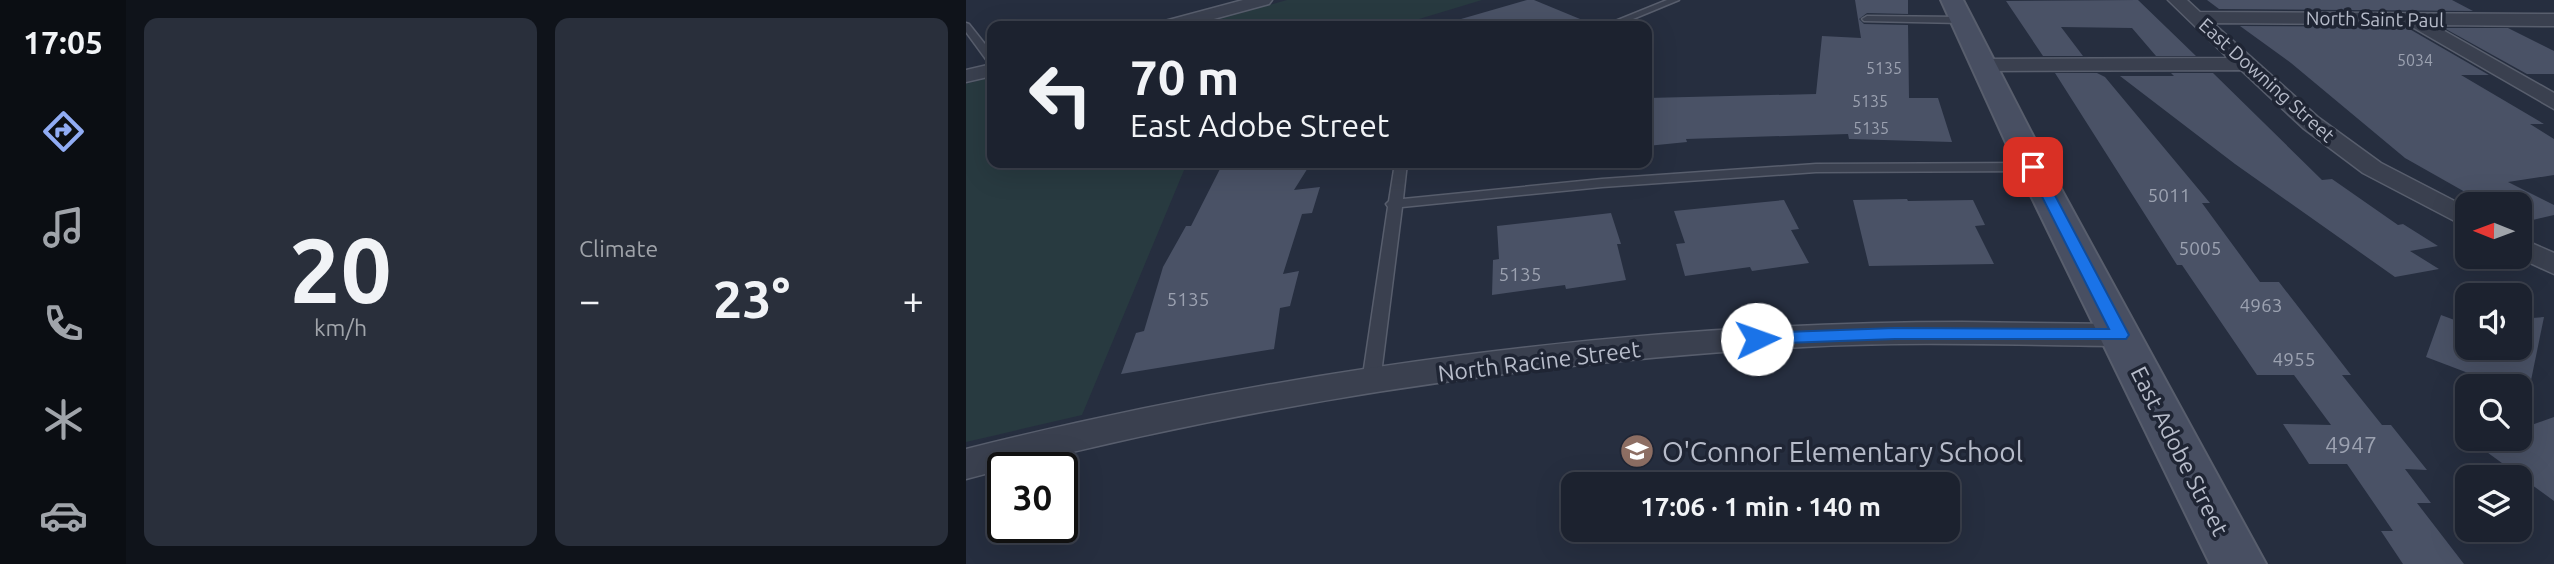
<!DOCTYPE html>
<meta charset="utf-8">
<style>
:root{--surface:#1c222f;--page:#292f3b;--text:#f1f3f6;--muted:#a0a4aa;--line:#3a3f4b;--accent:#91acf4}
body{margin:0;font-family:Ubuntu,sans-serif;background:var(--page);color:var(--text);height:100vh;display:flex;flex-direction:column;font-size:26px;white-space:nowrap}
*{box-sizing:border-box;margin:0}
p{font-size:23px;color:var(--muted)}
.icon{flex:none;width:38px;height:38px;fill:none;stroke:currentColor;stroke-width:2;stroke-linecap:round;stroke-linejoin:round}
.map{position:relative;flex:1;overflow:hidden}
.sheet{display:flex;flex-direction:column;gap:18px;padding:18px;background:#0f131a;width:840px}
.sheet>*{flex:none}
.top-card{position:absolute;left:21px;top:21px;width:665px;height:147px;border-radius:14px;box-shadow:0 7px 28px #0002,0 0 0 2px var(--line);background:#1c222f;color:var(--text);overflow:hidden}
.needle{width:46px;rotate:271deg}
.controls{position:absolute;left:1489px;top:192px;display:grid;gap:14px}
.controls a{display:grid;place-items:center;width:77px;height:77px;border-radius:14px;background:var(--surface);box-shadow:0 7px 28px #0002,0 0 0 2px var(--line);font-size:35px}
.speed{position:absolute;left:21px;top:452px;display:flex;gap:14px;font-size:35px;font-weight:700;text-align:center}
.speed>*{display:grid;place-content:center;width:91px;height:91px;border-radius:50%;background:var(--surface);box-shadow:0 7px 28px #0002,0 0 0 2px var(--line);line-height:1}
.speed .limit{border:4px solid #111;border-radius:10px;background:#fff;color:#111}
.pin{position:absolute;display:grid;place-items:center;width:60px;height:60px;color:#fff;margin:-30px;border-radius:14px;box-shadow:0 4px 10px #0006}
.me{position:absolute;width:77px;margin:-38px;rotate:87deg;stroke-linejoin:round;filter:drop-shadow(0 0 5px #0008)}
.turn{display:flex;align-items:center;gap:24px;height:147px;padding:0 28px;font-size:32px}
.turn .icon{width:91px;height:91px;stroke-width:2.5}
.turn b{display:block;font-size:49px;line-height:60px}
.big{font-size:52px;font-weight:700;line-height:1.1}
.sheet .widget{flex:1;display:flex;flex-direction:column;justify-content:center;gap:10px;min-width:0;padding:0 24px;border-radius:14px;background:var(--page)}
.sheet .dial{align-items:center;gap:0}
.dial b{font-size:91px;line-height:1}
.heat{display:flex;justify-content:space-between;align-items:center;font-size:38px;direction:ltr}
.sheet .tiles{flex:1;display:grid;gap:18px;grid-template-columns:repeat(2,1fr)}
.trip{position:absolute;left:595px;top:472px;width:399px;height:70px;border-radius:14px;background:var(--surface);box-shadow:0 7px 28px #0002,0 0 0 2px var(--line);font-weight:700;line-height:70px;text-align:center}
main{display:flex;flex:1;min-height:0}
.tab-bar{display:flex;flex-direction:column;width:126px;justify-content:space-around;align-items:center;background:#0b0e13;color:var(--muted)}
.tab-bar .icon{width:49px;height:49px}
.tab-bar .active{color:var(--accent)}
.tab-bar b{font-size:32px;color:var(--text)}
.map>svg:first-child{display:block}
</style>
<main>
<nav class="tab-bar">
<b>17:05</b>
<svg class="icon active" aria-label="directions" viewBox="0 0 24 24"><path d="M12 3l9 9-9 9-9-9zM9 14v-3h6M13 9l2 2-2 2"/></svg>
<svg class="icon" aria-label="music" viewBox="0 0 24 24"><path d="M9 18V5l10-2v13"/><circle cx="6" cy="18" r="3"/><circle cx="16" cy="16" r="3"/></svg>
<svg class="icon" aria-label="phone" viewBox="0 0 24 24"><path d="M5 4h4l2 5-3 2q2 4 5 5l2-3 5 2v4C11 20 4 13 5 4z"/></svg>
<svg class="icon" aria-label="climate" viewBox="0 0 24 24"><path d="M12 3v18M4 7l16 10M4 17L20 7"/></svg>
<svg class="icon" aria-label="car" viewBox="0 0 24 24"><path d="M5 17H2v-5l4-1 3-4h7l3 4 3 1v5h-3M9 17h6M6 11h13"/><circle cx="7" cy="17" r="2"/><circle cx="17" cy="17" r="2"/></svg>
</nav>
<section class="sheet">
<div class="tiles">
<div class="widget dial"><b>20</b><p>km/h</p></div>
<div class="widget"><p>Climate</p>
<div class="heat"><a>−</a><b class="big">23°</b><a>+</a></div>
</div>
</div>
</section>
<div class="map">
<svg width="1588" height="564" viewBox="0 0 1588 564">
<rect width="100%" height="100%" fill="#262e3f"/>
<g fill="#283a40">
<path d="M321,0H516L430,26H229Z"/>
<path d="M26,77V163H221L116,415L0,442V84Z"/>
</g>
<g fill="#4a5266">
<path d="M561,0H568L631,26H496L495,19Z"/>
<path d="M889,0H942V14L901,13L893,19L898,24L942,25L943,98H972L986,142L883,139L882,134L720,139L721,142L681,146V98L850,94L856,36L895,38Z"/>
<path d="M1172,0L1230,56H1190L1166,28L1095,27L1117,56H1077L1040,1Z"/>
<path d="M1241,0H1486L1507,11L1253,9Z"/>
<path d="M1274,26L1440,27L1523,75H1495L1578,124H1564L1588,139V175L1542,182L1588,205V215L1554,223V205H1522L1439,158L1325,63Z"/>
<path d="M1478,28H1542L1588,51V74H1561Z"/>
<path d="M1089,73H1131L1139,77L1244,203H1236L1294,282H1313L1385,375H1376L1416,425H1425L1461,470L1439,469L1465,503H1451L1498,564H1437L1415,531H1427L1381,464H1343L1317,424L1365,425L1328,375H1291L1216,265H1211Z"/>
<path d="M1205,73H1247L1356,180L1366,179L1432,225L1437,224L1472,246L1444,251L1473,269L1429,277L1269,164L1154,76H1208Z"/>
<path d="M257,163H345L328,190L354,187L346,213L336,214L317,274L333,271L324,306L314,308L308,349L155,374L170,333L178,331L197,267L220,226H225Z"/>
<path d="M941,199L942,201L1007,200L1019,225L1009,226L1028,264L903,266L887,200Z"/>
<path d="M818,200L833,229L825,230L843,263L786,271L784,267L719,276L710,244L719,243L708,211Z"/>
<path d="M645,213L655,244H651L660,280L600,289L599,285L526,295L527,260L533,259L531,226Z"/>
<path d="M1475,315L1502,325V348H1554V319L1578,317L1562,395L1554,392V387H1539L1460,357Z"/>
<path d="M1588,417V501L1503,439H1554V429Z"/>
</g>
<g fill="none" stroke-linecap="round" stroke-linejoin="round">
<g stroke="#585e6d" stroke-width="3">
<g id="lane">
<path d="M701,0H713L650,26H637Z"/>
<path d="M901,16L995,17L1000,20L995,23L898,21L896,19Z"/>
<path d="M0,23L3,24L26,53V63L22,62L0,32Z"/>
<path d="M429,163H441L437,199L636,179L850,164L1067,163L1073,167L1067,171L850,172L636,187L436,207L414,382L411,386H399L396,382L422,207L420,204L423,201Z"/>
</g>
</g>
<g stroke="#585e6d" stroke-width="3">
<g id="street">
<path d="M277,0H306L303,4L222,26H193L195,22Z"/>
<path d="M1202,0H1221L1234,12L1588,14V26L1468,25L1588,93V109L1441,24L1247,23L1353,118L1415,163L1502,208V228L1397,173L1337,128L1275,70L1019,71L1009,65L1019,59L1262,58Z"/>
<path d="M26,64V76L0,82V70Z"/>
<path d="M1554,238L1588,253V274L1551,257H1554Z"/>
<path d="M996,322L1154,324L1166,327L1171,335L1166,343L1154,346C1048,345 943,341 837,347C557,362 268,407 0,479V449C319,369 667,322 996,322Z"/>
</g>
</g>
<g stroke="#585e6d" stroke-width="4">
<path id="secondary" d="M975,0H997L1083,167L1300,564H1244L1051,167Z"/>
</g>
<use href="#lane" fill="#3a404f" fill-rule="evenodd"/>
<use href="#street" fill="#3a404f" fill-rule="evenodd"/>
<use href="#secondary" fill="#484f62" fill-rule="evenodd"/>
</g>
<path fill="#1a73e8" stroke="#114b97" stroke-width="2" d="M1063,164L1074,167L1163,335L1160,339H929L791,344L783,339L791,333L929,328L1143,329L1061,167Z"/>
<defs>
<g id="school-disc" transform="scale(1.75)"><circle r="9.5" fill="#8d6e63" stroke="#1f2534"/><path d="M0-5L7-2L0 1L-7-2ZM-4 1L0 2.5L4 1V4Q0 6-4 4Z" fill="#fff"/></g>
</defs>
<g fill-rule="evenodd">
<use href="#school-disc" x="671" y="451"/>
</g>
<g text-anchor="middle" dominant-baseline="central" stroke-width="7" stroke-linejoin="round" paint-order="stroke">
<g font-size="16" fill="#9ca2b1">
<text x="1449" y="60">5034</text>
<text x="918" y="68">5135</text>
<text x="904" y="101">5135</text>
<text x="905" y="128">5135</text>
</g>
<g font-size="19" fill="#b7bcca" stroke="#1f2534">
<text transform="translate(1409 19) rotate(1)">North Saint Paul</text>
<text transform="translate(1301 80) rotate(42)">East Downing Street</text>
</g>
<g font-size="19" fill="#9ca2b1">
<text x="1203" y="195">5011</text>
<text x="1234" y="248">5005</text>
<text x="554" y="274">5135</text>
<text x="222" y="299">5135</text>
<text x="1295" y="305">4963</text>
<text x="1328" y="359">4955</text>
</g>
<g font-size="23" fill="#b7bcca" stroke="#1f2534">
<text transform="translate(573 361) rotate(-7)">North Racine Street</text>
<text transform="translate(1214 451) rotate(63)">East Adobe Street</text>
</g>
<g font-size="23" fill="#9ca2b1">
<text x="1385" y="444">4947</text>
</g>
<g font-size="28" fill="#b7bcca" stroke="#1f2534" text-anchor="start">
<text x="696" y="451">O'Connor Elementary School</text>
</g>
</g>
</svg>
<div class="controls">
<a><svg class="needle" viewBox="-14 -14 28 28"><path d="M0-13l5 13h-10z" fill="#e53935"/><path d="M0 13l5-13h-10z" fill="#a0a4aa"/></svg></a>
<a><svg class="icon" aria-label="sound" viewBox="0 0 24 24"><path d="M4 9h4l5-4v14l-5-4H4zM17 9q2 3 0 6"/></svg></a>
<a><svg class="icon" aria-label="search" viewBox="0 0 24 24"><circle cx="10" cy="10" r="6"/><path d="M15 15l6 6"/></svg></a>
<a><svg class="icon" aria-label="layers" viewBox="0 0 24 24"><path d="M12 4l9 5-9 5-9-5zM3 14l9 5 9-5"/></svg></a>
</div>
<div class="speed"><div class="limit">30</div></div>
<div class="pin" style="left:1067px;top:167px;background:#d93025"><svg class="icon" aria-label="arrive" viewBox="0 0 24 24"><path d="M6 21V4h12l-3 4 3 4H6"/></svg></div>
<svg class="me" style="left:791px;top:339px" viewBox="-20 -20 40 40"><circle r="19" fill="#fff"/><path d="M0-13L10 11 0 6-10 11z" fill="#1a73e8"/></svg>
<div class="trip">17:06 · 1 min · 140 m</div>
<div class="top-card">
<div class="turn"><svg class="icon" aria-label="left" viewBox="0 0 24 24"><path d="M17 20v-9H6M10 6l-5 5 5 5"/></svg><div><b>70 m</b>East Adobe Street</div></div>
</div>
</div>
</main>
